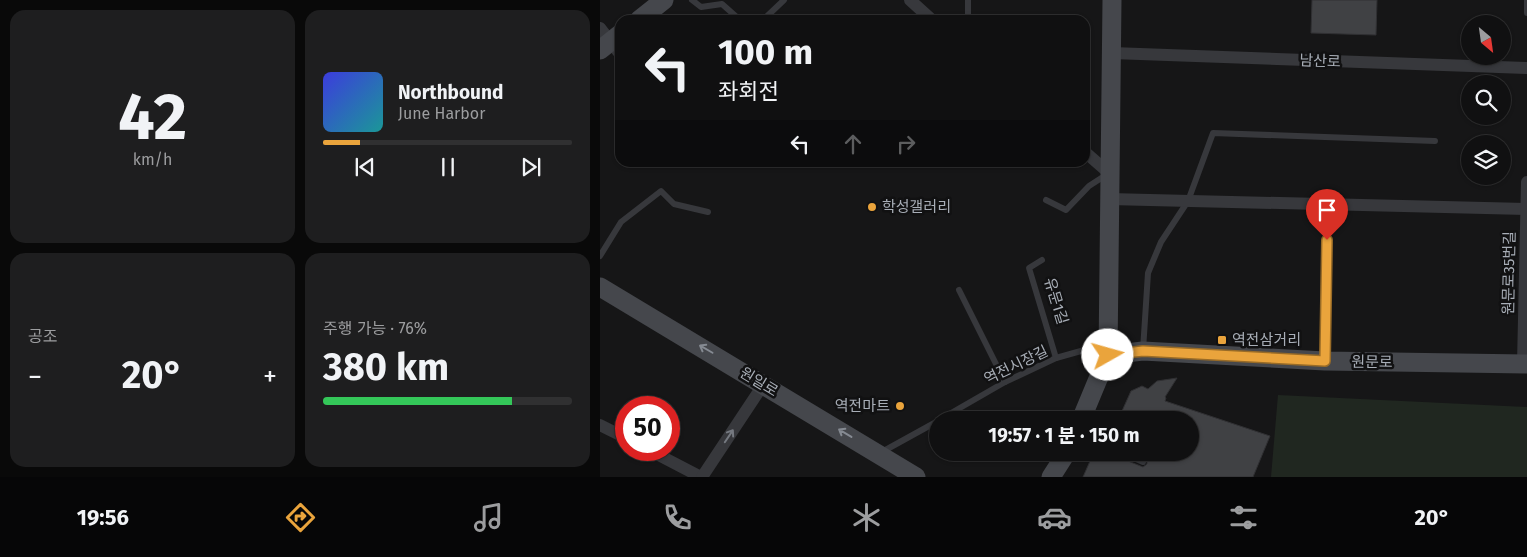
<!DOCTYPE html>
<html lang="ko">
<meta charset="utf-8">
<style>
:root{--surface:#101011;--page:#1e1e1f;--text:#f1f3f6;--muted:#9c9d9f;--line:#303031;--accent:#eaa43c}
body{margin:0;font-family:"Fira Sans","Noto Sans KR",sans-serif;background:var(--page);color:var(--text);height:100vh;display:flex;flex-direction:column;font-size:19px;white-space:nowrap}
*{box-sizing:border-box;margin:0}
p{font-size:16px;color:var(--muted)}
.icon{flex:none;width:28px;height:28px;fill:none;stroke:currentColor;stroke-width:2;stroke-linecap:round;stroke-linejoin:round}
.map{position:relative;flex:1;overflow:hidden}
.drawer{display:flex;flex-direction:column;gap:10px;padding:10px;background:#090909;width:600px}
.drawer>*{flex:none}
.top-card{position:absolute;left:15px;top:15px;width:475px;height:152px;border-radius:15px;box-shadow:0 1px 4px #0004,0 0 0 1px var(--line);background:#101011;color:var(--text);overflow:hidden}
.needle{width:32px;rotate:151deg}
.fabs{position:absolute;left:861px;top:15px;display:grid;gap:10px}
.fabs a{display:grid;place-items:center;width:50px;height:50px;border-radius:50%;background:var(--surface);box-shadow:0 1px 4px #0004,0 0 0 1px var(--line);font-size:25px}
.speed{position:absolute;left:15px;top:396px;display:flex;gap:10px;font-size:25px;font-weight:700;text-align:center}
.speed>*{display:grid;place-content:center;width:65px;height:65px;border-radius:50%;background:var(--surface);box-shadow:0 1px 4px #0004,0 0 0 1px var(--line);line-height:1}
.speed .limit{border:8px solid #d22;background:#fff;color:#111}
.pin{position:absolute;display:grid;place-items:center;width:42px;height:42px;color:#fff;margin:-51px -21px;border-radius:50% 50% 50% 0;rotate:-45deg;box-shadow:0 0 5px #0007}
.pin .icon{rotate:45deg}
.me{position:absolute;width:55px;margin:-28px;rotate:83deg;stroke-linejoin:round;filter:drop-shadow(0 0 4px #0008)}
.turn{display:flex;align-items:center;gap:18px;height:105px;padding:0 20px;font-size:22px}
.turn .icon{width:65px;height:65px;stroke-width:2.5}
.turn b{display:block;font-size:35px;line-height:42px}
.lanes{display:flex;align-items:center;height:48px;padding:0 20px;background:#0003;justify-content:center;gap:25px;direction:ltr}
.lanes .off{opacity:.35}
.big{font-size:38px;font-weight:700;line-height:1.1}
.drawer .tile{flex:1;display:flex;flex-direction:column;justify-content:center;gap:8px;min-width:0;padding:0 18px;border-radius:15px;background:var(--page)}
.drawer .dial{align-items:center;gap:0}
.dial b{font-size:65px;line-height:1}
.song{display:flex;align-items:center;gap:15px}
.cover{width:60px;height:60px;border-radius:8px;background:linear-gradient(135deg,hsl(240 70% 55%),hsl(180 70% 35%))}
.played{height:5px;border-radius:2px;background:linear-gradient(90deg,var(--accent) 15%,var(--line) 15%)}
.keys{display:flex;justify-content:space-around;direction:ltr}
.heat{display:flex;justify-content:space-between;align-items:center;font-size:28px;direction:ltr}
.charge{height:8px;border-radius:4px;background:linear-gradient(90deg,#34c759 76%,var(--line) 0)}
.drawer .tiles{flex:1;display:grid;gap:10px;grid-template-columns:repeat(2,1fr)}
.trip{position:absolute;left:329px;top:411px;width:270px;height:50px;border-radius:25px;background:var(--surface);box-shadow:0 1px 4px #0004,0 0 0 1px var(--line);font-weight:700;line-height:50px;text-align:center}
.tabs{display:flex;height:80px;justify-content:space-around;align-items:center;background:#060607;color:var(--muted)}
.tabs .icon{width:35px;height:35px}
.tabs .current{color:var(--accent)}
.tabs b{font-size:22px;color:var(--text)}
main{display:flex;flex:1;min-height:0}
.map>svg:first-child{display:block}
</style>
<main>
<section class="drawer">
<div class="tiles">
<div class="tile dial"><b>42</b><p>km/h</p></div>
<div class="tile">
<div class="song"><i class="cover"></i><div><b>Northbound</b><p>June Harbor</p></div></div>
<div class="played"></div>
<div class="keys"><svg class="icon" aria-label="previous" viewBox="0 0 24 24"><path d="M18 5L8 12l10 7zM5 5v14"/></svg><svg class="icon" aria-label="pause" viewBox="0 0 24 24"><path d="M8 5v14M16 5v14"/></svg><svg class="icon" aria-label="next" viewBox="0 0 24 24"><path d="M6 5l10 7-10 7zM19 5v14"/></svg></div>
</div>
<div class="tile"><p>공조</p>
<div class="heat"><a>−</a><b class="big">20°</b><a>+</a></div>
</div>
<div class="tile"><p>주행 가능 · 76%</p><b class="big">380 km</b><div class="charge"></div></div>
</div>
</section>
<div class="map">
<svg width="927" height="477" viewBox="0 0 927 477">
<rect width="100%" height="100%" fill="#161617"/>
<path fill="#202720" d="M678,395L927,407V477H671Z"/>
<g fill="#404144" stroke="#303033">
<path d="M712,0H777L776,35L711,33Z"/>
<path d="M577,378L565,397L566,398L565,401L670,436L653,477H483L494,452H515L518,457L543,467L547,464V459L534,452H590V420H518L531,391L542,386L548,389L557,381Z"/>
</g>
<g fill="none" stroke-linecap="round" stroke-linejoin="round">
<g stroke="#37383c" stroke-width="6">
<path d="M92,0L101,7L122,4L140,20"/>
<path d="M368,0V20"/>
<path d="M927,0V13"/>
<path d="M163,20L184,0"/>
<path d="M179,20L185,18L186,20"/>
<path d="M446,200L466,210L489,186L506,175"/>
<path d="M0,256L21,222L61,191L74,204L108,212"/>
<path d="M442,260L429,268L456,358"/>
<path d="M359,290L405,382"/>
<path d="M543,350L548,273L561,242L588,201L613,133L835,141"/>
<path d="M725,360L727,205"/>
<path d="M339,420L405,382L456,358L488,349L507,355"/>
<path d="M520,452L543,462"/>
<path d="M280,453L338,421"/>
</g>
<g stroke="#37383c" stroke-width="12">
<path d="M310,0L332,20"/>
<path d="M0,28L20,54"/>
<path d="M512,53L927,68"/>
<path d="M485,152L509,173"/>
<path d="M509,199L927,209"/>
<path d="M923,364L927,182"/>
<path d="M0,425L26,438"/>
<path d="M49,450L101,477"/>
<path d="M102,477L163,385"/>
</g>
<g stroke="#45474c" stroke-width="19">
<path d="M39,20L64,0"/>
<path d="M0,50L20,34"/>
<path d="M0,287L316,477"/>
<path d="M508,355L543,351L725,361L927,364"/>
<path d="M481,420L508,355L512,0"/>
<path d="M451,477L467,452"/>
</g>
</g>
<defs><path id="oneway-shaft" d="M-6 0H5M1.5-3L5.5 0L1.5 3" fill="none" stroke-width="1.6" stroke-linecap="round" stroke-linejoin="round" transform="scale(1.25)"/></defs>
<g stroke="#858a92">
<use href="#oneway-shaft" transform="translate(106 349) rotate(-150)"/>
<use href="#oneway-shaft" transform="translate(245 433) rotate(-149)"/>
</g>
<use stroke="#757980" href="#oneway-shaft" transform="translate(129 436) rotate(-56)"/>
<g fill="none" stroke-linecap="round" stroke-linejoin="round">
<g stroke="#986b27" stroke-width="12">
<path id="route" d="M508,355L543,351L725,361L727,240"/>
</g>
<use href="#route" stroke="#eaa43c" stroke-width="9"/>
</g>
<g fill="#eaa43c" stroke="#111112" stroke-width="2">
<circle cx="272" cy="207" r="5"/>
<rect x="617" y="335" width="10" height="10" rx="2.5"/>
<circle cx="300" cy="406" r="5"/>
</g>
<g text-anchor="middle" dominant-baseline="central" stroke-width="5" stroke-linejoin="round" paint-order="stroke">
<g font-size="15" fill="#a8aeb7" stroke="#111112">
<text transform="translate(720 61) rotate(2)">남산로</text>
<text transform="translate(909 273) rotate(-89)">원문로35번길</text>
<text transform="translate(456 301) rotate(73)">유문1길</text>
<text transform="translate(772 362) rotate(1)">원문로</text>
<text transform="translate(416 365) rotate(-26)">역전시장길</text>
<text transform="translate(159 382) rotate(31)">원일로</text>
</g>
<g font-size="15" fill="#a8aeb7" stroke="#111112" text-anchor="start">
<text x="282" y="207">학성갤러리</text>
<text x="632" y="340">역전삼거리</text>
<text x="290" y="406" text-anchor="end">역전마트</text>
</g>
</g>
</svg>
<div class="fabs">
<a><svg class="needle" viewBox="-14 -14 28 28"><path d="M0-13l5 13h-10z" fill="#e53935"/><path d="M0 13l5-13h-10z" fill="#9c9d9f"/></svg></a>
<a><svg class="icon" aria-label="search" viewBox="0 0 24 24"><circle cx="10" cy="10" r="6"/><path d="M15 15l6 6"/></svg></a>
<a><svg class="icon" aria-label="layers" viewBox="0 0 24 24"><path d="M12 4l9 5-9 5-9-5zM3 14l9 5 9-5"/></svg></a>
</div>
<div class="speed"><div class="limit">50</div></div>
<div class="pin" style="left:727px;top:240px;background:#d93025"><svg class="icon" aria-label="arrive" viewBox="0 0 24 24"><path d="M6 21V4h12l-3 4 3 4H6"/></svg></div>
<svg class="me" style="left:508px;top:355px" viewBox="-20 -20 40 40"><circle r="19" fill="#fff"/><path d="M0-13L10 11 0 6-10 11z" fill="#eaa43c"/></svg>
<div class="trip">19:57 · 1 분 · 150 m</div>
<div class="top-card">
<div class="turn"><svg class="icon" aria-label="left" viewBox="0 0 24 24"><path d="M17 20v-9H6M10 6l-5 5 5 5"/></svg><div><b>100 m</b>좌회전</div></div>
<div class="lanes"><svg class="icon" aria-label="left" viewBox="0 0 24 24"><path d="M17 20v-9H6M10 6l-5 5 5 5"/></svg><svg class="icon off" aria-label="ahead" viewBox="0 0 24 24"><path d="M12 20V5M6 11l6-6 6 6"/></svg><svg class="icon off" aria-label="right" viewBox="0 0 24 24"><path d="M7 20v-9h11M14 6l5 5-5 5"/></svg></div>
</div>
</div>
</main>
<nav class="tabs">
<b>19:56</b>
<svg class="icon current" aria-label="directions" viewBox="0 0 24 24"><path d="M12 3l9 9-9 9-9-9zM9 14v-3h6M13 9l2 2-2 2"/></svg>
<svg class="icon" aria-label="music" viewBox="0 0 24 24"><path d="M9 18V5l10-2v13"/><circle cx="6" cy="18" r="3"/><circle cx="16" cy="16" r="3"/></svg>
<svg class="icon" aria-label="phone" viewBox="0 0 24 24"><path d="M5 4h4l2 5-3 2q2 4 5 5l2-3 5 2v4C11 20 4 13 5 4z"/></svg>
<svg class="icon" aria-label="climate" viewBox="0 0 24 24"><path d="M12 3v18M4 7l16 10M4 17L20 7"/></svg>
<svg class="icon" aria-label="car" viewBox="0 0 24 24"><path d="M5 17H2v-5l4-1 3-4h7l3 4 3 1v5h-3M9 17h6M6 11h13"/><circle cx="7" cy="17" r="2"/><circle cx="17" cy="17" r="2"/></svg>
<svg class="icon" aria-label="filters" viewBox="0 0 24 24"><path d="M4 7h16M4 17h16"/><circle cx="9" cy="7" r="2"/><circle cx="15" cy="17" r="2"/></svg>
<b>20°</b>
</nav>
